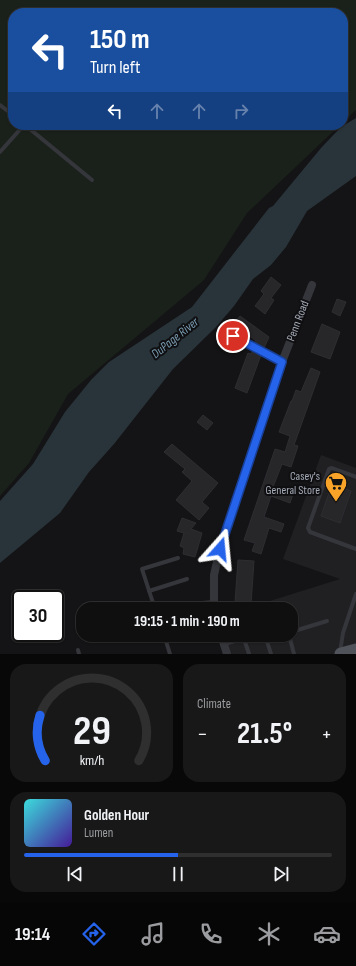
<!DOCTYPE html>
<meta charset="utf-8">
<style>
:root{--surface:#0f0f10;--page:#181819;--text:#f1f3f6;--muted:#9b9c9f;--line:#2f2f30;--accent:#2563eb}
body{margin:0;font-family:"Sofia Sans Condensed",sans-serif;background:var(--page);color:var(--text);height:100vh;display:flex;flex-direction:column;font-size:15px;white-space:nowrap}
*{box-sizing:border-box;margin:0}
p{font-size:13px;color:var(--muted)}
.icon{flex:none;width:22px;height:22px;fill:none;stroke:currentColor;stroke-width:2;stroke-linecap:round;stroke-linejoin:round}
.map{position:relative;height:654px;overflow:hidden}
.drawer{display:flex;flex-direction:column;gap:10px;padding:10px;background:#080809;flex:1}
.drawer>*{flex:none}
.top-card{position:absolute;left:8px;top:8px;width:340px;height:122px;border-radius:16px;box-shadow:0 1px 3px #0004,0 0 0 1px var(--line);background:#1a4fa0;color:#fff;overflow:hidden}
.speed{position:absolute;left:12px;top:590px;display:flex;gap:8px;font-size:20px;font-weight:700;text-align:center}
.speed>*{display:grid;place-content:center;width:52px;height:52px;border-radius:50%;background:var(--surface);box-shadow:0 1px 3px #0004,0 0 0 1px var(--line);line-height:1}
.speed .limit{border:2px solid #111;border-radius:6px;background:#fff;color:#111}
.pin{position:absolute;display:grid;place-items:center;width:34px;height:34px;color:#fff;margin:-17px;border:2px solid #fff;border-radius:50%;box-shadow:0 1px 4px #0007}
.me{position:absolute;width:44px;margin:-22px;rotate:18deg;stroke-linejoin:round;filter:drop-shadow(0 0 3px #0008)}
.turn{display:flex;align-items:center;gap:14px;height:84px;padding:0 16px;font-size:18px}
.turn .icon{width:52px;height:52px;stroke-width:2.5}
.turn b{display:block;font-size:28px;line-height:34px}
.lanes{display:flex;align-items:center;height:38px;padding:0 16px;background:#0003;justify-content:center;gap:20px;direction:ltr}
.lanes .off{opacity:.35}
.big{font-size:30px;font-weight:700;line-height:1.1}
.drawer .tile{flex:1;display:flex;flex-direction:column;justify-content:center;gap:6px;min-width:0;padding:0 14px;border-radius:16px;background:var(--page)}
.drawer .dial{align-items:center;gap:0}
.dial svg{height:104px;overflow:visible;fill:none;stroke:var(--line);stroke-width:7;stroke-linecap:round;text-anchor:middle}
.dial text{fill:var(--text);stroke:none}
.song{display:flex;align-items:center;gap:12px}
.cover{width:48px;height:48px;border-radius:6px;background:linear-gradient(135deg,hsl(180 70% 55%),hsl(260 70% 35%))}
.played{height:4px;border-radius:2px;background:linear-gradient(90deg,var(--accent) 50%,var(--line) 50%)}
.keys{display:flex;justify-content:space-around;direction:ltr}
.heat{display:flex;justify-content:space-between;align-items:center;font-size:22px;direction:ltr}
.drawer .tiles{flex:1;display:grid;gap:10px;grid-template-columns:1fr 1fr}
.tile:last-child{grid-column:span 2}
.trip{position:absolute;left:76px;top:602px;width:222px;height:40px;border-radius:16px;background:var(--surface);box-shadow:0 1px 3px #0004,0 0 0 1px var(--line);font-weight:700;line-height:40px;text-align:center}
.tab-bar{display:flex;height:64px;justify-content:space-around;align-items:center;background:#060606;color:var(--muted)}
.tab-bar .icon{width:28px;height:28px}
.tab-bar .active{color:var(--accent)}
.tab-bar b{font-size:18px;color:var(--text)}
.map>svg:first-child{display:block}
</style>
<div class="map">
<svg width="356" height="654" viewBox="0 0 356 654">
<rect width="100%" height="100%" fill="#141416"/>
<path fill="#202023" d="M321,455L356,468V654H230L223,635H291V609H244L340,579L283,559Z"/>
<path fill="#1a211a" d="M0,0H356V110L343,122V13H13V125H340L247,213L204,280L68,394L29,463L0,496Z"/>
<path fill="#29343a" d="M356,118V176L307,211L286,247L271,265L253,279L234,306L216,327L173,369L114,444L89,472L60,513L0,563V501L33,464L65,412L91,380L109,362L192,307L269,208L273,206L321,148L341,127Z"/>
<g fill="#27272a" stroke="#2e2e32">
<path d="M271,277L281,285L271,298L274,300L265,314L255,306L264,294L261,291Z"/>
<path d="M337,299L346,302L340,316L332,312Z"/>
<path d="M240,316L269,337L264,348L255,344L256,341L234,324Z"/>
<path d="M322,324L340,332L330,359L311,352Z"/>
<path d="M253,350L261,355L247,393L235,388L248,353L251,354Z"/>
<path d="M311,368L320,372L294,445L298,446L291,467L282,464L273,487L293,494L290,503L271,496L264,517L284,524L281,532L269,528L261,554L252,551L255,543L244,540L275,449L285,452L290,436L279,432L291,401H292L296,390L301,392Z"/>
<path d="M203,415L213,423L207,430L197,422Z"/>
<path d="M172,444L218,483L202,502L209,508L199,520L176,500L192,481L182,472L185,469L164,452Z"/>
<path d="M332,484L351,491L340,523L321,516Z"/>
<path d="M182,518L196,523L191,529L202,533L195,557L183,554L184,548L180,546L184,533L177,531Z"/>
<path d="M238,560L254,561L251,604L235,603Z"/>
</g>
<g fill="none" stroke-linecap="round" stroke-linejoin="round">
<g stroke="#35363b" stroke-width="4">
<path d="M0,105L13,115"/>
<path d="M25,125L92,180"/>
<path d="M0,152L24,125"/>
<path d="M233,336L282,362"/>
<path d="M356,477L332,468L329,469L308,528L310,532L356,549"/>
<path d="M149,591L187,579"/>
<path d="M155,609L142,569L178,558"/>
<path d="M172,609L191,604L213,602"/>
<path d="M291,632L327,621"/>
<path d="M164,635L170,654"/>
<path d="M265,635L271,654"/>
<path d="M289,635L294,654"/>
<path d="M244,639L249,654"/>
<path d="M224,644L258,635"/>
<path d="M78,650L79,654"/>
<path d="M340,652L343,633L356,594"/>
</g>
<g stroke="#35363b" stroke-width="8">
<path d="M214,609V575L220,549L282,362L312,285"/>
<path d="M221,635L227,654"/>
</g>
<path stroke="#50535a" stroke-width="13" d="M341,654L356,650"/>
</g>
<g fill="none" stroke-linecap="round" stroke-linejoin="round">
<g stroke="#184099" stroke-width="10">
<path id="route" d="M220,549L282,362L233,336"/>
</g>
<use href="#route" stroke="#2563eb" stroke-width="7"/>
</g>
<defs>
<g id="supermarket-pin" transform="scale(1.15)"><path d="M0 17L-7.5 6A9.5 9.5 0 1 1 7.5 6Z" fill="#f9a428" stroke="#0f0f11"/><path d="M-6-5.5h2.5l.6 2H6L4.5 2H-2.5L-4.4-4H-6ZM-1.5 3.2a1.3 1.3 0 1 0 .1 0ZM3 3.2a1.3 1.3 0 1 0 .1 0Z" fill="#111"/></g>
</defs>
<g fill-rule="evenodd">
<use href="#supermarket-pin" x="336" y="483"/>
</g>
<g text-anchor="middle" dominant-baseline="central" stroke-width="4" stroke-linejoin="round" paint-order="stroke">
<g font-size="12" fill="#a5abb7" stroke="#0f0f11">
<text transform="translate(298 321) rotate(-69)">Penn Road</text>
</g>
<g font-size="12" fill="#a5abb7" stroke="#0f0f11" text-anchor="end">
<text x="320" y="476">Casey's<tspan x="320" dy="14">General Store</tspan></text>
</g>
<g font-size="13" font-style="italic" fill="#7a9db3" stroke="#0f0f11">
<text transform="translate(175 338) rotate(-39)">DuPage River</text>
</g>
</g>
</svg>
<div class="speed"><div class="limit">30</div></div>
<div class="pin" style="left:233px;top:336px;background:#d93025"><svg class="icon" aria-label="arrive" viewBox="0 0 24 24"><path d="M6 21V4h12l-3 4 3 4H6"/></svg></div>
<svg class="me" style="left:220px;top:549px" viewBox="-20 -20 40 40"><path d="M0-17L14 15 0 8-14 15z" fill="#2563eb" stroke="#fff" stroke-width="4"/></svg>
<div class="trip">19:15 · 1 min · 190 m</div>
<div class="top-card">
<div class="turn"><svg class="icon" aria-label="left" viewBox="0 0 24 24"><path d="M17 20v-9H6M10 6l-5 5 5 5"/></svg><div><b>150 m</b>Turn left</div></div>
<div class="lanes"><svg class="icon" aria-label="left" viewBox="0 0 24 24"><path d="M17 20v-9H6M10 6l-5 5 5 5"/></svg><svg class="icon off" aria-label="ahead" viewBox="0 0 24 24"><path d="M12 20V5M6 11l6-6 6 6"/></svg><svg class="icon off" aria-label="ahead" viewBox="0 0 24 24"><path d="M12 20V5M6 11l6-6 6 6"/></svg><svg class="icon off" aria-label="right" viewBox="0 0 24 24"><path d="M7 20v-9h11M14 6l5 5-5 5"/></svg></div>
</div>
</div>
<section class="drawer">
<div class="tiles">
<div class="tile dial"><svg viewBox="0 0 100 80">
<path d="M14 69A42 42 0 1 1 86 69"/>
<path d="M14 69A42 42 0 0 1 10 34" stroke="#2563eb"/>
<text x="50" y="56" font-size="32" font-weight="700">29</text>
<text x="50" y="72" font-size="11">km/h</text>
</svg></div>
<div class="tile"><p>Climate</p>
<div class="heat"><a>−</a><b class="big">21.5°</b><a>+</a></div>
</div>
<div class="tile">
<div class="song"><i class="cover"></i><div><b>Golden Hour</b><p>Lumen</p></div></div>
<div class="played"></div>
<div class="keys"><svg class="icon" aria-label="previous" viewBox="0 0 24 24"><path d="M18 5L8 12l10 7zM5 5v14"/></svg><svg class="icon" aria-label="pause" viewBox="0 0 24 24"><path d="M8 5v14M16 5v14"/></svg><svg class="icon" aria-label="next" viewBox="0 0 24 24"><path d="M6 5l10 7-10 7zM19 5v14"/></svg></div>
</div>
</div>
</section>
<nav class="tab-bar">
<b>19:14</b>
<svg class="icon active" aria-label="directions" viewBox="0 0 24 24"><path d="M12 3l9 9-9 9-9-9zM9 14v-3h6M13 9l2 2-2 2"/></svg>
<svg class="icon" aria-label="music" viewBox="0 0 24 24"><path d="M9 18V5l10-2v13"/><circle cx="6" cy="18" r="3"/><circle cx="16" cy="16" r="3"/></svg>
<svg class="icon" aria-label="phone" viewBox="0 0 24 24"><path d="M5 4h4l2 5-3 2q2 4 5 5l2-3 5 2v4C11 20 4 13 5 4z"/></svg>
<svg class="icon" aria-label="climate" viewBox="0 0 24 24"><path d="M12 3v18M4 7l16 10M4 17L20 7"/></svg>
<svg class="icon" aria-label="car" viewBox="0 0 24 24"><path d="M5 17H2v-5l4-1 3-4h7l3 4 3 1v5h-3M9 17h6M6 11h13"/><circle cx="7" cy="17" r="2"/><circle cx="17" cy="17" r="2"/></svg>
</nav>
